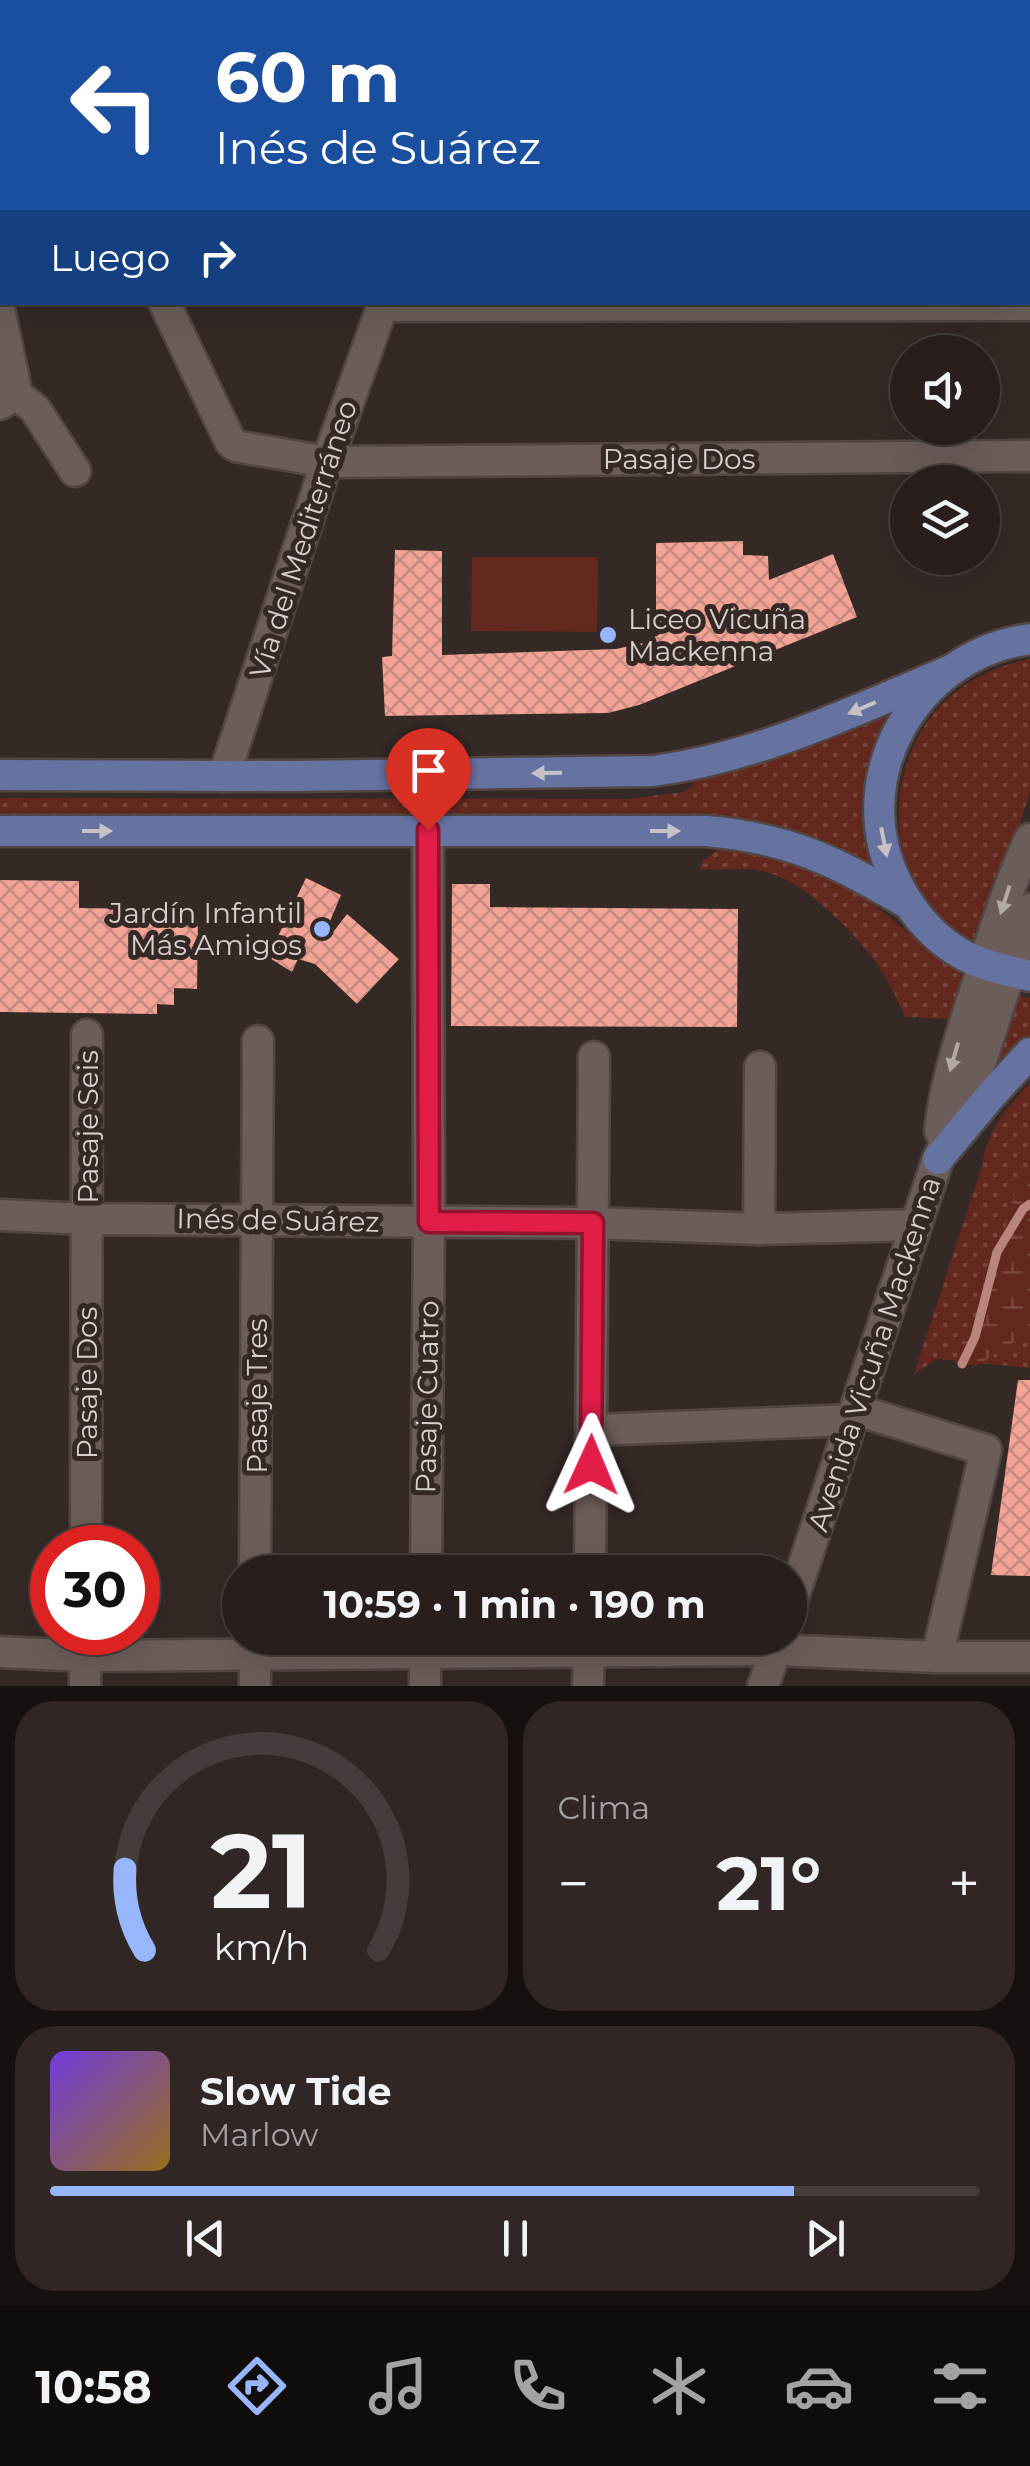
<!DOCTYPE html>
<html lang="es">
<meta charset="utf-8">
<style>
:root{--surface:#281f1c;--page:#302725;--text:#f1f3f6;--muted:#a5a2a3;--line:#443d3b;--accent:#97b6fd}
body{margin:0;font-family:Montserrat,sans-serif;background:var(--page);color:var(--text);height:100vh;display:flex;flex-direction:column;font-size:38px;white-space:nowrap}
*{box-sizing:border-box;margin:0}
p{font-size:32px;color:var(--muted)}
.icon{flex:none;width:55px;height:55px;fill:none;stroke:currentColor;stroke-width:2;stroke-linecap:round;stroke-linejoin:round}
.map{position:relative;height:1686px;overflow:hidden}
.side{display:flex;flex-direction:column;gap:15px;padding:15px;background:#16110f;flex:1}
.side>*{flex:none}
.top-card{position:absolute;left:0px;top:0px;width:1030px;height:305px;box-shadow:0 10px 40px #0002,0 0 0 2px var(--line);background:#1a4fa0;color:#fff;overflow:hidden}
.fabs{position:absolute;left:890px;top:335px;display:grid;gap:20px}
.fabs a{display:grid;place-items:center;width:110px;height:110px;border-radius:50%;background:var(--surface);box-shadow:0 10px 40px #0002,0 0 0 2px var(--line);font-size:50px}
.speed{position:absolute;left:30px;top:1525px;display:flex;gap:20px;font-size:50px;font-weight:700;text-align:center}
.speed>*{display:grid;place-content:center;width:130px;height:130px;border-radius:50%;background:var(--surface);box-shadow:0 10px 40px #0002,0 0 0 2px var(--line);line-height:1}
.speed .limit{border:15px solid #d22;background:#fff;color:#111}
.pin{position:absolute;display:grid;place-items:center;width:85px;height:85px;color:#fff;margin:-102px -42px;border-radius:50% 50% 50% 0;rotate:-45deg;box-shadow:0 0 10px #0007}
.pin .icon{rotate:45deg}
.me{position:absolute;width:110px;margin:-55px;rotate:1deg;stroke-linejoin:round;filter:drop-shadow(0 0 8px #0008)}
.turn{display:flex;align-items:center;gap:35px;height:210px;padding:0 50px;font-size:45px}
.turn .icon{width:130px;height:130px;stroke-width:2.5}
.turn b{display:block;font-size:70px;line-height:85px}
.then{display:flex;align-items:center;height:95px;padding:0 50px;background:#0003;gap:20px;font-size:38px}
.big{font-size:75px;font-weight:700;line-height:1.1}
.side .widget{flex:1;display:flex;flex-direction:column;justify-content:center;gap:15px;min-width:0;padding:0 35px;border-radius:40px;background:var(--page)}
.side .dial{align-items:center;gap:0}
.dial svg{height:260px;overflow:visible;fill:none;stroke:var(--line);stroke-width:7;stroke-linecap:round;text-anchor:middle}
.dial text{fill:var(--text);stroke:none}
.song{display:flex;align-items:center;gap:30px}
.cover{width:120px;height:120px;border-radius:15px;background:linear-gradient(135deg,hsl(260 70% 55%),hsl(40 70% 35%))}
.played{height:10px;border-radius:5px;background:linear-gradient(90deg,var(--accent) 80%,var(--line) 80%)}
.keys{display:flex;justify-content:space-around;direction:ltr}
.heat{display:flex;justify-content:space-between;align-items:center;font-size:55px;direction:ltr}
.side .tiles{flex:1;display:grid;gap:15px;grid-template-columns:1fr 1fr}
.widget:last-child{grid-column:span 2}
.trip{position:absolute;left:222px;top:1555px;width:585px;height:100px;border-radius:50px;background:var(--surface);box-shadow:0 10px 40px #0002,0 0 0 2px var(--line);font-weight:700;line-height:100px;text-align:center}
.tabs{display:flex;height:160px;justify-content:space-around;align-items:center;background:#100c0b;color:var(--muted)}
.tabs .icon{width:70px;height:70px}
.tabs .current{color:var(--accent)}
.tabs b{font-size:45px;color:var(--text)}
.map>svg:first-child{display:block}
</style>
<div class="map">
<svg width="1030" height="1686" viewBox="0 0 1030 1686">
<defs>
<pattern id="grass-dots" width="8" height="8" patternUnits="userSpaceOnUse" patternTransform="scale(2.5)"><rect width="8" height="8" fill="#62271d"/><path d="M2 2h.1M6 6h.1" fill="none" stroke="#78453d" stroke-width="1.8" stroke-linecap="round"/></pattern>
<pattern id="wetland-marsh" width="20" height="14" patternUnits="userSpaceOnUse" patternTransform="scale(2.5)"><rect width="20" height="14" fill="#62271d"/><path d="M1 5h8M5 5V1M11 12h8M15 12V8" fill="none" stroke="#78453d"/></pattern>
<pattern id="building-cross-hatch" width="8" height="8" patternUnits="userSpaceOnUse" patternTransform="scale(2.5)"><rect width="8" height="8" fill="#f3a496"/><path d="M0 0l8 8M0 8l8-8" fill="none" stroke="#c68a80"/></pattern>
</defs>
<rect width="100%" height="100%" fill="#352926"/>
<g fill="url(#grass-dots)">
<path d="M1030,659V792L1009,859L974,945C948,934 933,915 919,892C903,867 898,840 899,810C902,731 952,674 1030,659Z"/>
<path d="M900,703L875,866L873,867C814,831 760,821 692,817L0,815V798L627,799L684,792L691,787L697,778Z"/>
<path d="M718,849C767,853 811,862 853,890C890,914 921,948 960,971L962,977L949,1019L905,1017C896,996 886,975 871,956C848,926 800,877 761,871C741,868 719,870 699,870L702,862Z"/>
<path d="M1017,996L1030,998V1036L1003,1062L997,1065Z"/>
<path d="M1030,1083V1368L937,1359L914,1374L982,1166C987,1131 1006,1108 1030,1083Z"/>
</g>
<path fill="url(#wetland-marsh)" d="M1030,1169V1332L976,1366L956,1363L955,1360L964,1337L987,1301L998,1275L1006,1247V1223L1016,1189L1023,1176Z"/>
<path fill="#62271d" d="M472,557H598L597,632L471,631Z"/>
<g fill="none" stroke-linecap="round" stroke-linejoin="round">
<path stroke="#b9847b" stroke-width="9" d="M962,1364L975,1337L997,1252L1023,1209L1030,1204"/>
</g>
<g fill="url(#building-cross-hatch)">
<path d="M743,541V555L768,556L769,580L833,554L857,617L639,705L608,713L385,716L382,657L392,656L395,550L442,551V655L616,649L643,643L662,633L656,611V543Z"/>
<path d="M306,878L341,895L328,926L334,931L347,914L399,959L357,1004L315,964L298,959L292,972L268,957Z"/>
<path d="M0,880L79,881V908L150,909V917L198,918L197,989L174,988V1005L157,1004V1014L0,1012Z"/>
<path d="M452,884H490V907L738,909L737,1027L451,1026Z"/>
<path d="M1018,1380H1030V1576L991,1575Z"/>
</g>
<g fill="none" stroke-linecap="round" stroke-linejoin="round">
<g stroke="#514644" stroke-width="35">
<g id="minor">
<path d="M469,2L470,0"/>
<path d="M639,2L640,0"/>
<path d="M798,2L799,0"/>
<path d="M954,2L955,0"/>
<path d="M1028,277L1030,268"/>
<path d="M164,302L230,441L235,446L327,462L1030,456"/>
<path d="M383,306L1030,305"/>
<path d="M0,313L15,385L8,399L0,404"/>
<path d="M13,392L35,409L75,471"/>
<path d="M224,776L327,462L384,302"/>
<path d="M940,1131C946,1078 963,1029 979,979C994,932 1009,884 1030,839"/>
<path d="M0,1215L88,1219L593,1223L759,1229L916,1225"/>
<path d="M759,1229L760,1067"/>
<path d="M856,1410L986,1450L937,1657"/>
<path d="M592,1430L853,1420"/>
<path d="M86,1548L87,1035"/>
<path d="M255,1572L258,1041"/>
<path d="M426,1572L429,1222L428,829"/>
<path d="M590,1572L594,1057"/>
<path d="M790,1607L938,1159L981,1061L1030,909"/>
<path d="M0,1652L85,1656L775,1650L937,1657H1030"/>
<path d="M85,1686V1632"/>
<path d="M255,1686V1638"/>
<path d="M425,1686V1638"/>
<path d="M588,1686L589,1638"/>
<path d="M763,1686L780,1638"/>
</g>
</g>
<g stroke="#514644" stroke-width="35">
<g id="major">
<path d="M1030,639C915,654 843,780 898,885C913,914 935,940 965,956C985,966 1008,971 1030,976"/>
<path d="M0,775L291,776L653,771C759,757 854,711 951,670"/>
<path d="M0,831H707C793,839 834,861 907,903"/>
<path d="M938,1159L993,1093L1030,1053"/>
</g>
</g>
<use href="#minor" stroke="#6b5d5a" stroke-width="30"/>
<use href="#major" stroke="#6673a1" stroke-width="30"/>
</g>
<defs><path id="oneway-solid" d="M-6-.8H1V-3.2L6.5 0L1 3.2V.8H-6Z" transform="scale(2.5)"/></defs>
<g fill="#c7c2c7">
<use href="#oneway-solid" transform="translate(862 708) rotate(157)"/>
<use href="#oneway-solid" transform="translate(547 773) rotate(179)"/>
<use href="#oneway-solid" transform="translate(97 831)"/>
<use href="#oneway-solid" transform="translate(665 831)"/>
<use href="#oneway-solid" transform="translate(884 842) rotate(79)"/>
</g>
<g fill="#b2a8a5">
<use href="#oneway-solid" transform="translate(1005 900) rotate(108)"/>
<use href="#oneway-solid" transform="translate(954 1057) rotate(106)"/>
</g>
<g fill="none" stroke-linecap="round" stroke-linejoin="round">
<g stroke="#92132f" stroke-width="25">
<path id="route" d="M428,830L429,1222L593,1223L591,1465"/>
</g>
<use href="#route" stroke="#e11d48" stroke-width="18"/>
</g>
<g fill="#97b6fd" stroke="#352926" stroke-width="4">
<circle cx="608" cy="635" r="10"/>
<circle cx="322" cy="929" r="10"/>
</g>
<g text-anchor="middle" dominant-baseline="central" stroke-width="10" stroke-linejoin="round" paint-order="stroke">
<g font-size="28" fill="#d8d0ce" stroke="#352926">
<text x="679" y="459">Pasaje Dos</text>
<text transform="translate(303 539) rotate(-72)">Vía del Mediterráneo</text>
<text transform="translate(88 1127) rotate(-90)">Pasaje Seis</text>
<text transform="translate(278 1220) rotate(1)">Inés de Suárez</text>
<text transform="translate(874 1354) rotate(-72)">Avenida Vicuña Mackenna</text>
<text transform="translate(87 1383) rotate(-90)">Pasaje Dos</text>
<text transform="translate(257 1396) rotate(-90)">Pasaje Tres</text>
<text transform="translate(427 1397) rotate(-89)">Pasaje Cuatro</text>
</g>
<g font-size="28" fill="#d8d0ce" stroke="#352926" text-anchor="start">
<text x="628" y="619">Liceo Vicuña<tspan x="628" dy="32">Mackenna</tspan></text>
<text x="302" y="913" text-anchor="end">Jardín Infantil<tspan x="302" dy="32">Más Amigos</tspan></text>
</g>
</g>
</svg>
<div class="fabs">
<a><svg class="icon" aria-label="sound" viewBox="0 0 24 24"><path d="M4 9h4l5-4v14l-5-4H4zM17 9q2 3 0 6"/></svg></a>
<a><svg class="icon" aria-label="layers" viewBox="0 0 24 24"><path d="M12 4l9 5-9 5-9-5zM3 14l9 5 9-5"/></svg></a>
</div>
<div class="speed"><div class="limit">30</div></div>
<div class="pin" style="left:428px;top:830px;background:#d93025"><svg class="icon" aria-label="arrive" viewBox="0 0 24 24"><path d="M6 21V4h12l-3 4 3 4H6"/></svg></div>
<svg class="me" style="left:591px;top:1465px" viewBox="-20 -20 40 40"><path d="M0-17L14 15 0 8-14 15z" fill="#e11d48" stroke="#fff" stroke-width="4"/></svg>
<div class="trip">10:59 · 1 min · 190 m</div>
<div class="top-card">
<div class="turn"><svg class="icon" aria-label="left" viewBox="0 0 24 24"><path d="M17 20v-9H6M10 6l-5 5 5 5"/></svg><div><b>60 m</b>Inés de Suárez</div></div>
<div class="then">Luego<svg class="icon" aria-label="right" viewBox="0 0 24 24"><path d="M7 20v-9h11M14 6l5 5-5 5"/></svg></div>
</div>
</div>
<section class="side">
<div class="tiles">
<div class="widget dial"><svg viewBox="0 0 100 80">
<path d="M14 69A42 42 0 1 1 86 69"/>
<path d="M14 69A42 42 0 0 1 8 44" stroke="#97b6fd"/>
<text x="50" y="56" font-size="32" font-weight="700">21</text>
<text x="50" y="72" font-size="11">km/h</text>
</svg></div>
<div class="widget"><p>Clima</p>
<div class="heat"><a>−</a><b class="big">21°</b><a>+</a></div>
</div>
<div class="widget">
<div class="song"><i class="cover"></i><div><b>Slow Tide</b><p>Marlow</p></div></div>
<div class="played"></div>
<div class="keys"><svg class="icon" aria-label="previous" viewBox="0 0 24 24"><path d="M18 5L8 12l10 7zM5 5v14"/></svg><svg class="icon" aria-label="pause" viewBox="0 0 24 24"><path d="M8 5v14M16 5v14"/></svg><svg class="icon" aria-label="next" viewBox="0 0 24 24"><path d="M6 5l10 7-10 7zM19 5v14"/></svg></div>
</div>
</div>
</section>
<nav class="tabs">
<b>10:58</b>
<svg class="icon current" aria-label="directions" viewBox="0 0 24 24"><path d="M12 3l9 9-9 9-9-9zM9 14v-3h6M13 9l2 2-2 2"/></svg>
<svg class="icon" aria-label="music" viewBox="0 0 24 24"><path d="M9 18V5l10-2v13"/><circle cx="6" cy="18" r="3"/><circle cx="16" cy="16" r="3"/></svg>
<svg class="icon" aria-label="phone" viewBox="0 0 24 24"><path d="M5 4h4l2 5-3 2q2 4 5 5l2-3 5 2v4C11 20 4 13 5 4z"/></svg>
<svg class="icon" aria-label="climate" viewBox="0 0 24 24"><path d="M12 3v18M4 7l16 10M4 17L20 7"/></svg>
<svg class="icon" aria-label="car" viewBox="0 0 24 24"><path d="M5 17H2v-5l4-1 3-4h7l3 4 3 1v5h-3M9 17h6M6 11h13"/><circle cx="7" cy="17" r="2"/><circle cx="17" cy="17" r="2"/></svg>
<svg class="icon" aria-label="filters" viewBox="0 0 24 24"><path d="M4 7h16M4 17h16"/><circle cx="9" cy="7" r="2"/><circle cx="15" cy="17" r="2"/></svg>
</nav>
